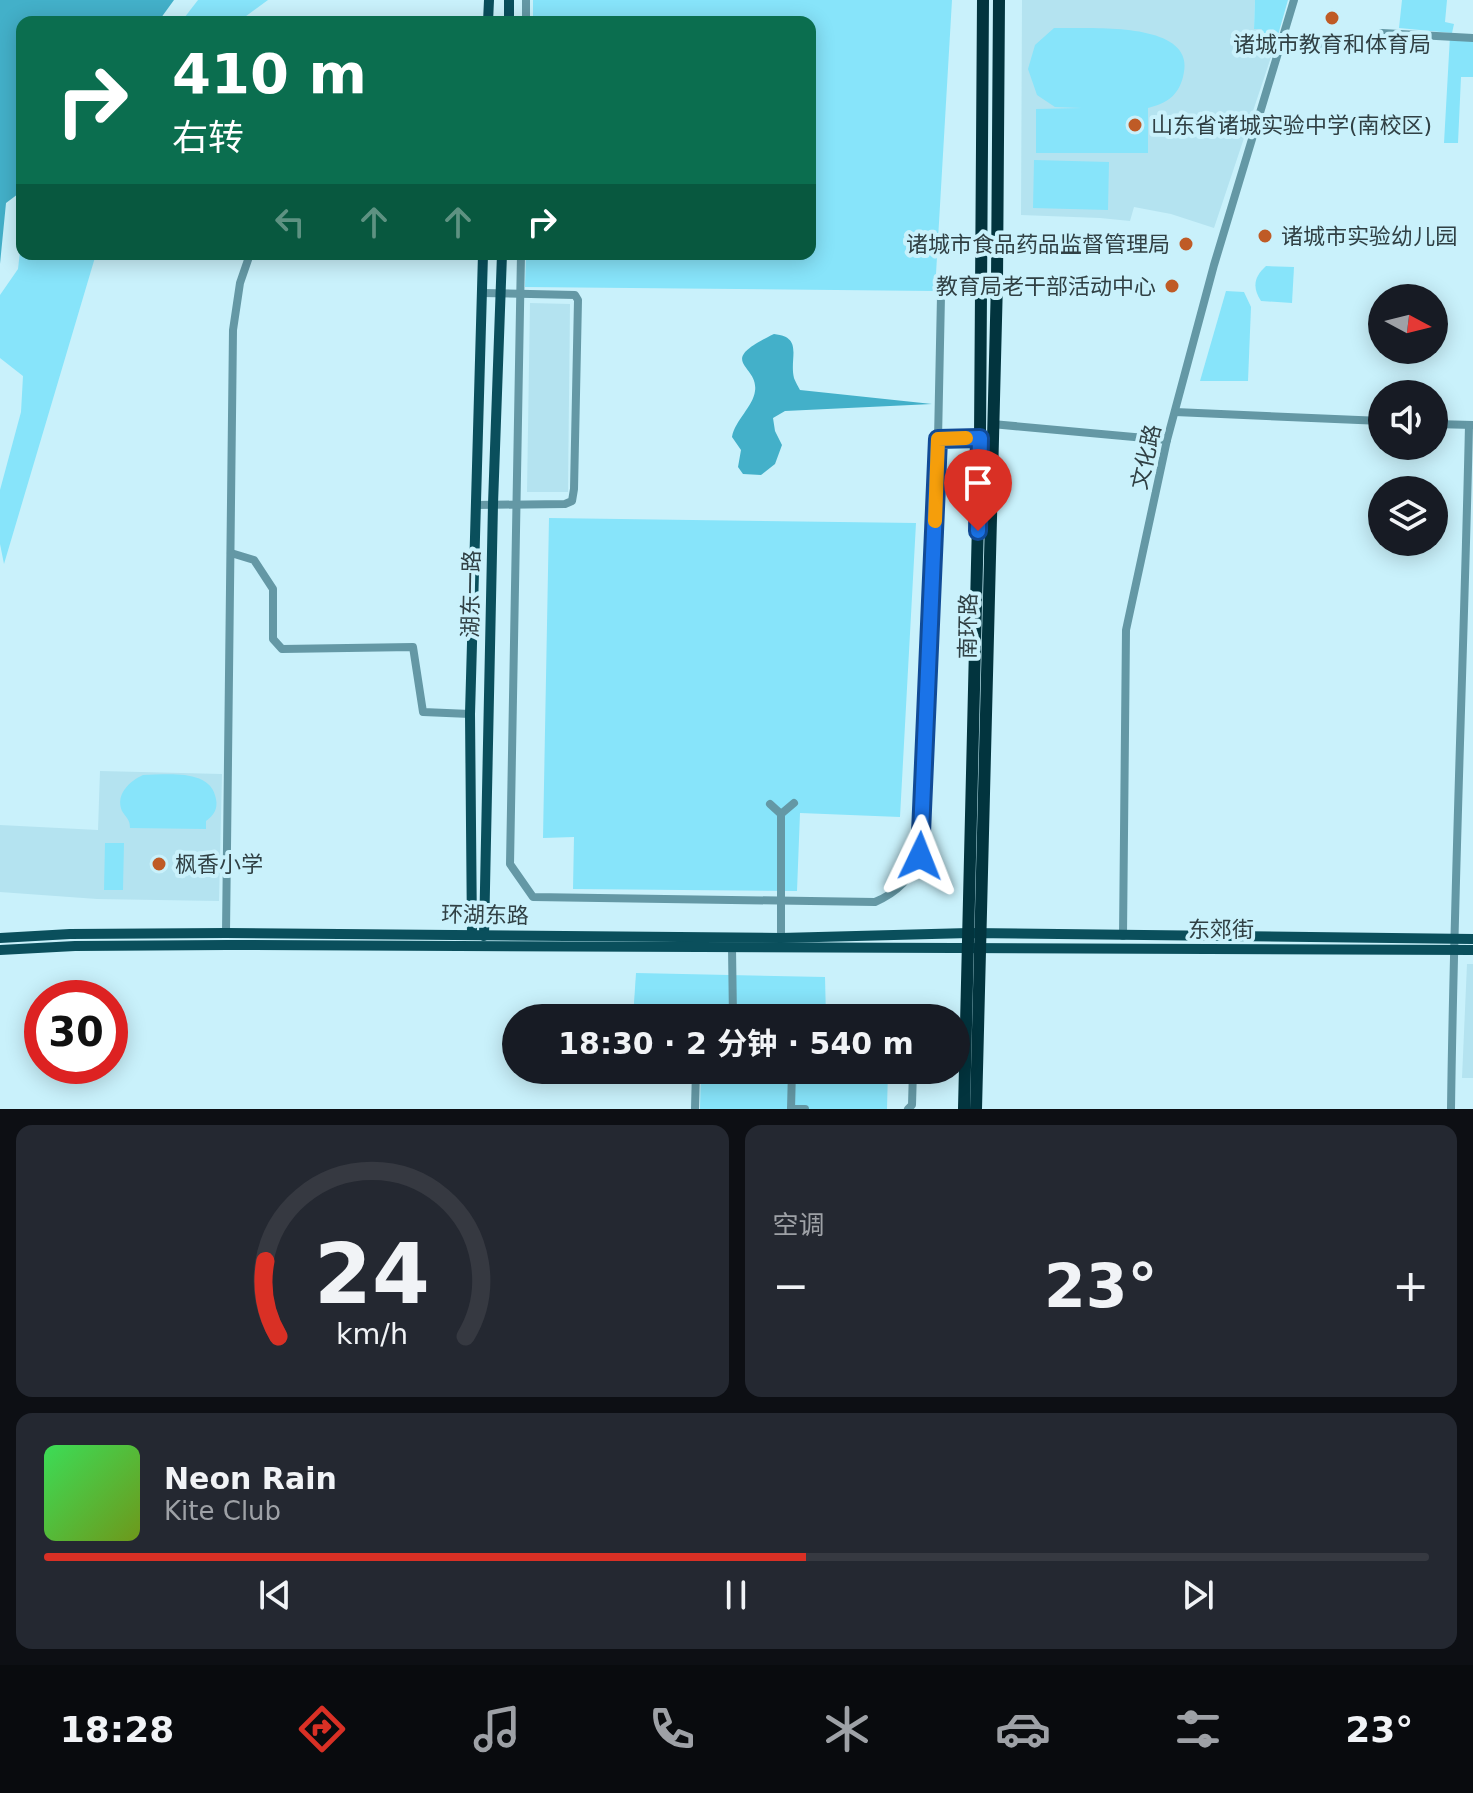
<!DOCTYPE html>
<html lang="zh">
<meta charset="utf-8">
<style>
:root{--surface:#171b24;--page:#242831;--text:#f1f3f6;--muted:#9ea1a6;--line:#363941;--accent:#d93025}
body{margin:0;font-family:"DejaVu Sans","Noto Sans SC",sans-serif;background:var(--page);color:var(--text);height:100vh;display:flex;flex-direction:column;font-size:30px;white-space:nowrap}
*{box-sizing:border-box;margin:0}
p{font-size:26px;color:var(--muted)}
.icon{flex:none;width:44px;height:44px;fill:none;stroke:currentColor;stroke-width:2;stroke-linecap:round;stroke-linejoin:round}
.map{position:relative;height:1109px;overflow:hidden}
.drawer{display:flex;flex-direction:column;gap:16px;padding:16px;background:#0d0f14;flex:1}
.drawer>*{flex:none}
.hud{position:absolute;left:16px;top:16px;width:800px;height:244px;border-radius:16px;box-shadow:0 4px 20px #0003;background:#0b6e4f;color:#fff;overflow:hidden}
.needle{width:52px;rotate:97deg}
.tools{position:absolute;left:1368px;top:284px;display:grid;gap:16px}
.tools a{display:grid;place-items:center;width:80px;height:80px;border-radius:50%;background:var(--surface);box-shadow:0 4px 20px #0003;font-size:40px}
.speed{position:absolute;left:24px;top:980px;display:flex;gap:16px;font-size:40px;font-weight:700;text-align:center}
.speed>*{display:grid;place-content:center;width:104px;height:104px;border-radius:50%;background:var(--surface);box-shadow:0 4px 20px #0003;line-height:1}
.speed .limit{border:12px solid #d22;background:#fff;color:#111}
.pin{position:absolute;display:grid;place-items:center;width:68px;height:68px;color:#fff;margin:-82px -34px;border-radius:50% 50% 50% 0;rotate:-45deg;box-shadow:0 0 8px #0007}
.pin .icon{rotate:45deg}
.me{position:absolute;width:88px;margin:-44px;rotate:2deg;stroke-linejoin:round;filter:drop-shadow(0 0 6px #0008)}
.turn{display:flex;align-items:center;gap:28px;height:168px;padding:0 24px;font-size:36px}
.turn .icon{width:104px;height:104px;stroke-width:2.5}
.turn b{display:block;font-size:56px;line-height:68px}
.lanes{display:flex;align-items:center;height:76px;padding:0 24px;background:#0003;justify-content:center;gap:40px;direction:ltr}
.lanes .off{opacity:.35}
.big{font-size:60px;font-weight:700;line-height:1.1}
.drawer .widget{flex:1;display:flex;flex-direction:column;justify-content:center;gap:12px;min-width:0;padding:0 28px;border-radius:16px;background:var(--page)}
.drawer .dial{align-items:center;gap:0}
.dial svg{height:208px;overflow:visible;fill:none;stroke:var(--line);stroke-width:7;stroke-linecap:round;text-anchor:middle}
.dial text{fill:var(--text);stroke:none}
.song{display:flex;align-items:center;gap:24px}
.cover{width:96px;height:96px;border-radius:12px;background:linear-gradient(135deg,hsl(130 70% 55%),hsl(80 70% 35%))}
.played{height:8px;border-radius:4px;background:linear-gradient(90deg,var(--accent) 55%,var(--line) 55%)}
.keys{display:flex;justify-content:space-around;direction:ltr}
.heat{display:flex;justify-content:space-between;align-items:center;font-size:44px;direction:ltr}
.drawer .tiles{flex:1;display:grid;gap:16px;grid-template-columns:1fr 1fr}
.widget:last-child{grid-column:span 2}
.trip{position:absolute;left:502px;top:1004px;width:468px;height:80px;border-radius:40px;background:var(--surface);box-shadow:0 4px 20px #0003;font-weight:700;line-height:80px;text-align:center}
.dock{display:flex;height:128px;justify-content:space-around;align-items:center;background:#090b0e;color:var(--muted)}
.dock .icon{width:56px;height:56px}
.dock .on{color:var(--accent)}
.dock b{font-size:36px;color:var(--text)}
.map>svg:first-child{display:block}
</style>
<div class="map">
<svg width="1473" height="1109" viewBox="0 0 1473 1109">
<rect width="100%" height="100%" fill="#c9f1fb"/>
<g fill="#b4e3f0">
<path d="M1022,0H1255L1254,28L1262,29L1259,40L1276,42L1214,228L1171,214L1134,207L1130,221L1100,218L1021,215Z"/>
<path d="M530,303L570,304L568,492H527Z"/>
<path d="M100,771L222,774L219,901L97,899L0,892V825L98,830Z"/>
<path d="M1467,964H1473V1078H1462Z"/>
</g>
<g fill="#87e4fa">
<path d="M198,0H268L238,22H181Z"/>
<path d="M533,0H952L935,291L525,287L526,254H810V22H533Z"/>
<path d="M1255,0H1288L1276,42L1259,40L1262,29H1254Z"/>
<path d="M1402,0H1447L1445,22L1454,24L1452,33L1399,28Z"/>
<path d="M1054,28C1086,29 1200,19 1183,77C1178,96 1167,103 1148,108V153H1036V109L1082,108L1055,107L1037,95L1028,69L1035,45Z"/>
<path d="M1450,36L1473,38V77H1461L1458,143H1444Z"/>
<path d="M1034,160L1109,162L1108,210L1033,208Z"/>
<path d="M22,234V254H96L4,564L0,544V490L21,412L23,376L0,358V295L18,269Z"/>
<path d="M1266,266L1294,267L1292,303L1261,301C1252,287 1254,277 1266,266Z"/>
<path d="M1226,291L1244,292L1251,307L1248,381H1200Z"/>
<path d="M549,518L916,523L900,817L800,813L797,891L573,889L574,837L543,838Z"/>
<path d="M143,775C166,775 211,768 216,799C218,809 214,815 206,821V829L130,828C130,819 126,818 122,811C115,794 130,781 143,775Z"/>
<path d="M105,843H124L123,890H104Z"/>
<path d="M636,973L825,977L826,1018H633Z"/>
<path d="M701,1070H888L887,1109H700Z"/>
</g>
<g fill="#43b0c9">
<path d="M0,0H174L158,22H22V191L6,203L0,264Z"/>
<path d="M774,334C804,337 789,358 794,378C794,379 800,390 800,390L932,404L785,411L773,418L775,431L782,445L775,464L761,475L743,474L738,467L741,450L732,437C735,420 753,407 755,391C759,364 713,363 774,334Z"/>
</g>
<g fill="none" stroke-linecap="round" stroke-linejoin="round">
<g stroke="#6498a5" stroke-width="8">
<path d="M526,22V0"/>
<path d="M1282,41L1362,46L1371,37L1382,33L1473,38"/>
<path d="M521,254L510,864L533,897L875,902C896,893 912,878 920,856L938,439L941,296"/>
<path d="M1175,412L1382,421"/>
<path d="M992,424L1167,440"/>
<path d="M1434,424L1473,425"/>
<path d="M938,439L980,438"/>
<path d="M476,505L565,504L572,501L574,489L578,300L575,295L482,293"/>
<path d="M231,553L254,560L273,589V639L282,649L413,647L423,712L470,714"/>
<path d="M770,804L781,814"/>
<path d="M226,933L233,330L240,283L250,254"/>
<path d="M1123,936L1126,630L1167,440L1214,265L1294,0"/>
<path d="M781,938V814L794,803"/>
<path d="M732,948L733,1018"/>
<path d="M695,1109L696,1070"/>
<path d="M791,1109L792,1070"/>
<path d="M791,1109H805"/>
<path d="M908,1109L912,1105L913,1070"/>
<path d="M1451,1109C1454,881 1464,653 1469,425"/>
</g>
<g stroke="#0a4f5c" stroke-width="10">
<path d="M488,22L489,0"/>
<path d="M509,22V0"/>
<path d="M472,935L470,714L483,254"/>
<path d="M484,936L493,504L502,254"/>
<path d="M0,938L70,934L226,933L781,938L969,933L1473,939"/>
<path d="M0,950L75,946L227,945L1473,950"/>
</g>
<g stroke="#02343e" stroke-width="12">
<path d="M964,1109L980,438L983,0"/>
<path d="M976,1109L997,281L999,0"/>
</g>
</g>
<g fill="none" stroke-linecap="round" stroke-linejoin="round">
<g stroke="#114b97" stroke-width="20">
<path id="route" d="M920,856L938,439L980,438L978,531"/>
</g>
<use href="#route" stroke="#1a73e8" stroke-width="14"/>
<path stroke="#f59e0b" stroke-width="14" d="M935,521L938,439L966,438"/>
</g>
<g fill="#bf5b26" stroke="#c9f1fb" stroke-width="3">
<circle cx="1332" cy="18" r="8"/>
<circle cx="1135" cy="125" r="8"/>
<circle cx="1265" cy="236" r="8"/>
<circle cx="1186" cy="244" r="8"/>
<circle cx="1172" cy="286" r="8"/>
<circle cx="159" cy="864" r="8"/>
</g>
<g text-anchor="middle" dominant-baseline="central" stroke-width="8" stroke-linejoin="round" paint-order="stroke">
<g font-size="22" fill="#304044" stroke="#c9f1fb" text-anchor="start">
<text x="1332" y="44" text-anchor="middle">诸城市教育和体育局</text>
<text x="1151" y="125">山东省诸城实验中学(南校区)</text>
<text x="1281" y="236">诸城市实验幼儿园</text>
<text x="1170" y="244" text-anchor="end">诸城市食品药品监督管理局</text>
<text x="1156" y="286" text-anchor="end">教育局老干部活动中心</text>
<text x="175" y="864">枫香小学</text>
</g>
<g font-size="22" fill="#304044" stroke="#c9f1fb">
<text transform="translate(1146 457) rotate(-77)">文化路</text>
<text transform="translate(471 594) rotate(-89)">湖东一路</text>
<text transform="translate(968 626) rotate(-89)">南环路</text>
<text transform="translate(485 915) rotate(1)">环湖东路</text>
<text x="1221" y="929">东郊街</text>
</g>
</g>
</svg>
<div class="tools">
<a><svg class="needle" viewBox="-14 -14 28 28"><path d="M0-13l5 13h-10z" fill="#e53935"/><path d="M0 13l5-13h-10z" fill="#9ea1a6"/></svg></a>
<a><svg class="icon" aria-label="sound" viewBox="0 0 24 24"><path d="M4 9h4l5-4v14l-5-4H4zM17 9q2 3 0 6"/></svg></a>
<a><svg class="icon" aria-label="layers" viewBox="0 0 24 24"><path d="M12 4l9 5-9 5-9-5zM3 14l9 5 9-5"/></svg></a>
</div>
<div class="speed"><div class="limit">30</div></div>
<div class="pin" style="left:978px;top:531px;background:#d93025"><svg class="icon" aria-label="arrive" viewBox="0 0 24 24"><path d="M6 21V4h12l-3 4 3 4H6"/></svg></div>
<svg class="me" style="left:920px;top:856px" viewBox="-20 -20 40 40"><path d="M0-17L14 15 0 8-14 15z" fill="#1a73e8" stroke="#fff" stroke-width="4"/></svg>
<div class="trip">18:30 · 2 分钟 · 540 m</div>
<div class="hud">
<div class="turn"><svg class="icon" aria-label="right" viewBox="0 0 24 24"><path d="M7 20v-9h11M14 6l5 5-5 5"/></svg><div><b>410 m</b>右转</div></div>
<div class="lanes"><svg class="icon off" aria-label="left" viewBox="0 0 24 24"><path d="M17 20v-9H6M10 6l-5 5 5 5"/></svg><svg class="icon off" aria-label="ahead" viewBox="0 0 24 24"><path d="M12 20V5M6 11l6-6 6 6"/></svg><svg class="icon off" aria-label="ahead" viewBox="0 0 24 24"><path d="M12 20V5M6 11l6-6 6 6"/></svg><svg class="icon" aria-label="right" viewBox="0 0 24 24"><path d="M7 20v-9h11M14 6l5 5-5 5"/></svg></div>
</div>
</div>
<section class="drawer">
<div class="tiles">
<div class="widget dial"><svg viewBox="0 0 100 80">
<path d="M14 69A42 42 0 1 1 86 69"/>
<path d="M14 69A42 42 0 0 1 9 40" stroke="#d93025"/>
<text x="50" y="56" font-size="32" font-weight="700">24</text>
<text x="50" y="72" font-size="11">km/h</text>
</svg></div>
<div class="widget"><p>空调</p>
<div class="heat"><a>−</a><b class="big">23°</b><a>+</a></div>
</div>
<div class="widget">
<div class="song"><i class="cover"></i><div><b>Neon Rain</b><p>Kite Club</p></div></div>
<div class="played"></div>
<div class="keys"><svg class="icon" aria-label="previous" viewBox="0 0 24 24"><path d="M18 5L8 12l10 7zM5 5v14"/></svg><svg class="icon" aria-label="pause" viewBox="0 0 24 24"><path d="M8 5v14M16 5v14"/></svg><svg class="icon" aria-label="next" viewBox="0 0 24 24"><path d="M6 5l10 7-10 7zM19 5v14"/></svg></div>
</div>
</div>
</section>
<nav class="dock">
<b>18:28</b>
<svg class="icon on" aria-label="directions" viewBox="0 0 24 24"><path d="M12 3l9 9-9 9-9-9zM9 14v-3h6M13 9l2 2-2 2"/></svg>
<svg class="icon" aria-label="music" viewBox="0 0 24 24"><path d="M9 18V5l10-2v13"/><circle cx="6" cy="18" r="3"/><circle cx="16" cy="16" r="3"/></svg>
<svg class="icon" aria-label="phone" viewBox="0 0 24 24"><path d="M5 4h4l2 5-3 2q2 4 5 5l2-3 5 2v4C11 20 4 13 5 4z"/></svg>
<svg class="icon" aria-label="climate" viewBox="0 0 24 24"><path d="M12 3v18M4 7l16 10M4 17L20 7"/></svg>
<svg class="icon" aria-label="car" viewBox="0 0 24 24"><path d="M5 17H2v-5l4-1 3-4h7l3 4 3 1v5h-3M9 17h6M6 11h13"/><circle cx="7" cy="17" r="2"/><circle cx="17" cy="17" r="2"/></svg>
<svg class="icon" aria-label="filters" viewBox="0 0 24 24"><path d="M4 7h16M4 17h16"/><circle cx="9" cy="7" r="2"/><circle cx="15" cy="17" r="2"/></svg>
<b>23°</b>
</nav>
